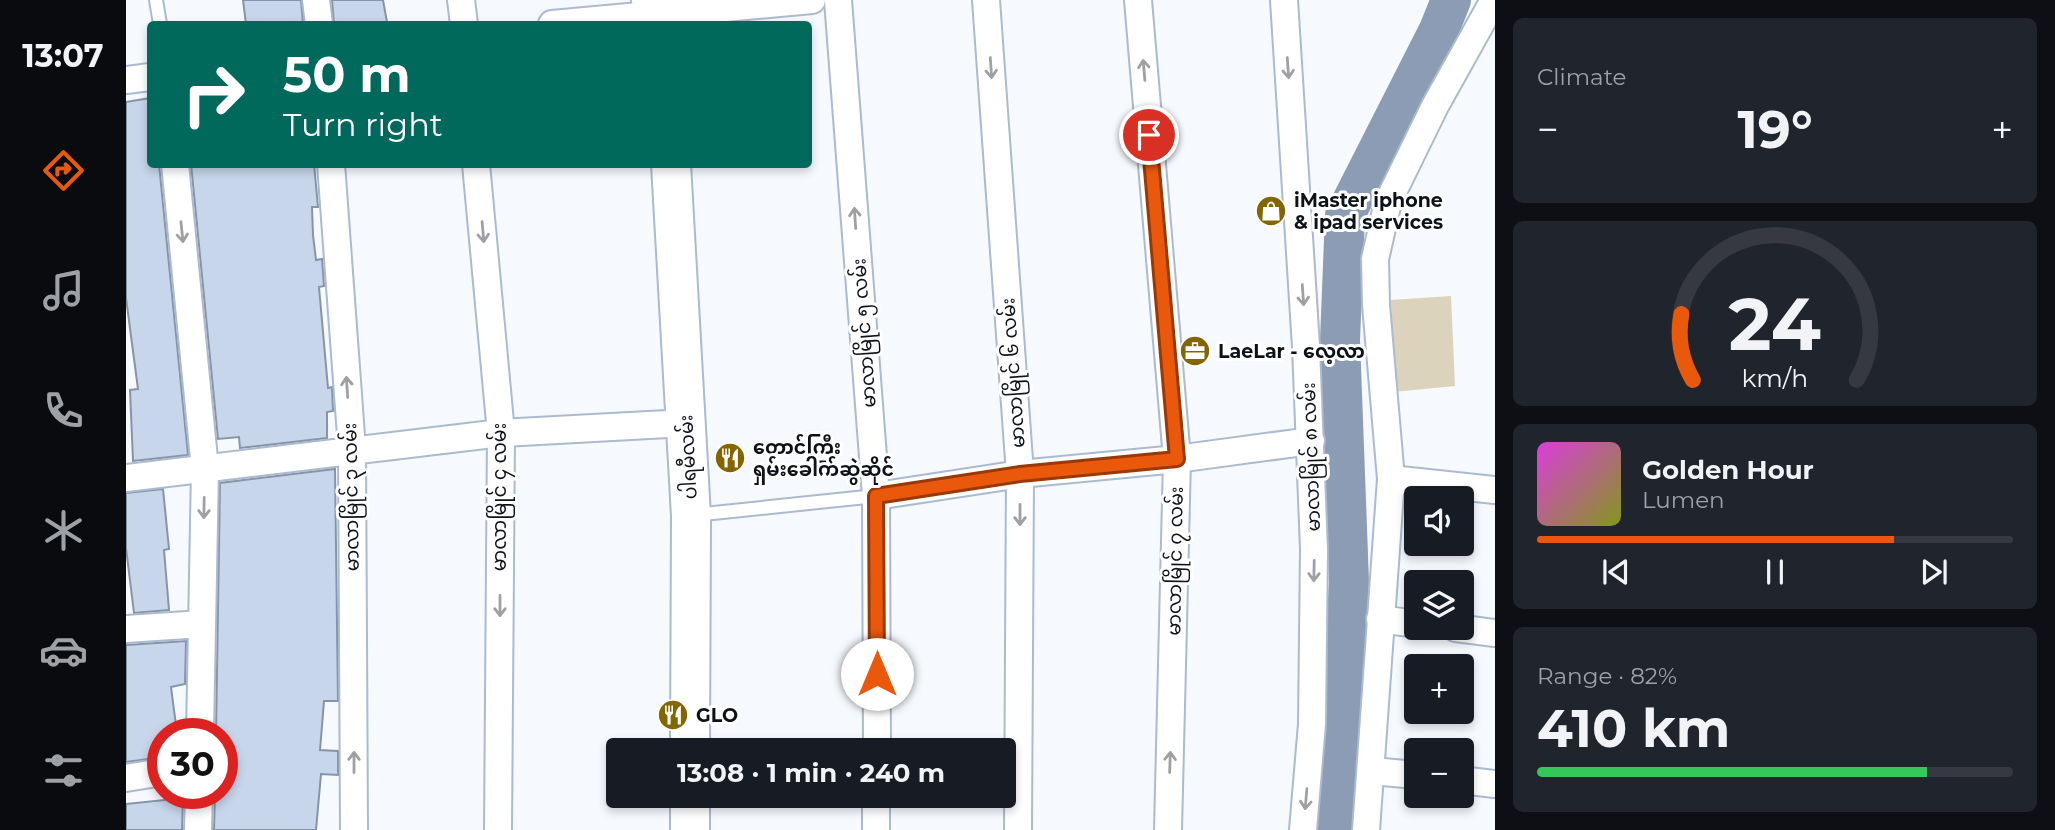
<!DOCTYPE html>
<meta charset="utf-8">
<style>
:root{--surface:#171b24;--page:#20242c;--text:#f1f3f6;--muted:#9ea1a6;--line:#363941;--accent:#ea580c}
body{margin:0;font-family:Montserrat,"Noto Sans Myanmar",sans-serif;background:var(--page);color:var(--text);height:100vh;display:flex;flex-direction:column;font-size:26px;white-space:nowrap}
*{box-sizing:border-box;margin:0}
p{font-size:23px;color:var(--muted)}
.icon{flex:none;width:38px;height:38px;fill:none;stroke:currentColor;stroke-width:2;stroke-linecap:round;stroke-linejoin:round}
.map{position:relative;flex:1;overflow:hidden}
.sheet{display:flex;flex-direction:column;gap:18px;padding:18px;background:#0d0f14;width:560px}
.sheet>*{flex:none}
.banner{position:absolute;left:21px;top:21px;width:665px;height:147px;border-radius:7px;box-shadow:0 4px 10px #0003;background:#00695c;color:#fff;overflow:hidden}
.controls{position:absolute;left:1278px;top:486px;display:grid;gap:14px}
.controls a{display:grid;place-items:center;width:70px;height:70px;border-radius:7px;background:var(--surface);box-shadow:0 4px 10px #0003;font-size:35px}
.speed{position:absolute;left:21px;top:718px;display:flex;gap:14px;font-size:35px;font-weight:700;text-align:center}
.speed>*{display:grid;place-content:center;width:91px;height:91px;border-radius:50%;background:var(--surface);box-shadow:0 4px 10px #0003;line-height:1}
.speed .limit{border:10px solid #d22;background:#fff;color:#111}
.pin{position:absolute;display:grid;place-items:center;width:60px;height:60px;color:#fff;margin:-30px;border:4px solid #fff;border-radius:50%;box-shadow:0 2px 7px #0007}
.me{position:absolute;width:77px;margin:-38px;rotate:0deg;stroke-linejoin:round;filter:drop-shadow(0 0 5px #0008)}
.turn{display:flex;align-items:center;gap:24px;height:147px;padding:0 21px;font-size:32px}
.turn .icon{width:91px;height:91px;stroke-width:2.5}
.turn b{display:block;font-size:49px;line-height:60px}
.big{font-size:52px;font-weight:700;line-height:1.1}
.sheet .card{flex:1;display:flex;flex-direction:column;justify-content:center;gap:10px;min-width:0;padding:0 24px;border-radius:10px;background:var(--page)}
.sheet .dial{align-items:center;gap:0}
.dial svg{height:182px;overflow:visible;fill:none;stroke:var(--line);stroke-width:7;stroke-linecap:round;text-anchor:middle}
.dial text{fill:var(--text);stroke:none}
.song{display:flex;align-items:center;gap:21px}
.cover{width:84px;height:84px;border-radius:10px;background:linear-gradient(135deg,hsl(300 70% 55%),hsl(70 70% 35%))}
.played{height:7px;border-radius:4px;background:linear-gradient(90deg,var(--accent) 75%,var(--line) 75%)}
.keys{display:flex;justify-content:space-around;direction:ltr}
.heat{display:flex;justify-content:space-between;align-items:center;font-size:38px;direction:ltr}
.charge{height:10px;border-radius:5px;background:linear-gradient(90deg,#34c759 82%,var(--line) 0)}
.trip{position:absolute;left:480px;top:738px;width:410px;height:70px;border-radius:7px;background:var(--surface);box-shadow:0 4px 10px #0003;font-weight:700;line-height:70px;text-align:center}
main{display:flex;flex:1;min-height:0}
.menu{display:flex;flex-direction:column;width:126px;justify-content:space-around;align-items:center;background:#090b0e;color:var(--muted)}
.menu .icon{width:49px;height:49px}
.menu .active{color:var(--accent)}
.menu b{font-size:32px;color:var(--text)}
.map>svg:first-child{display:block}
</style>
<main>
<nav class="menu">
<b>13:07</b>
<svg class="icon active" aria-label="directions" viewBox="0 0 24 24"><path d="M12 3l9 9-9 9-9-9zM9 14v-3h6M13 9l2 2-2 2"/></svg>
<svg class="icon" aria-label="music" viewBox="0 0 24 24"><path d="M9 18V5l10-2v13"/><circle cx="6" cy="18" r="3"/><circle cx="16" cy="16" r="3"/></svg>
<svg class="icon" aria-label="phone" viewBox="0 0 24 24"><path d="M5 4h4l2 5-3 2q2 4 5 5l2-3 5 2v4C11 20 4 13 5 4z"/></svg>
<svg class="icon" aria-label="climate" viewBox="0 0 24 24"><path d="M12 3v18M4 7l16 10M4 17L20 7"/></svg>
<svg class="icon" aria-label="car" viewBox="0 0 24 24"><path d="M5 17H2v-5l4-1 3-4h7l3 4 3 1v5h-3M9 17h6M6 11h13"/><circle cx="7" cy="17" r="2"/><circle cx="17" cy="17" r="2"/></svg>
<svg class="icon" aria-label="filters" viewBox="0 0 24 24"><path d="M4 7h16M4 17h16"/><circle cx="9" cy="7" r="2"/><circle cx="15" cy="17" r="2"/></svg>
</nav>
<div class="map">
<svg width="1369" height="830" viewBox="0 0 1369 830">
<rect width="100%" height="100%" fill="#f6f9fe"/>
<path fill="#dcd3bc" d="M1325,296L1329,386L1267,392L1265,300Z"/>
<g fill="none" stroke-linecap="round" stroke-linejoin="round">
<path stroke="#8b9cb4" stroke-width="40" d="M1207,830L1223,582L1214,340L1219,215L1313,30L1325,0"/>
</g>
<g fill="#c7d6eb" stroke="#8694a8" stroke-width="2">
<path d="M117,0H175L177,24H120Z"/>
<path d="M206,0H257L261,22L208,24Z"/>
<path d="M24,98V164H33L62,455L7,461L4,390L12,389L0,298V102Z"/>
<path d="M65,164H188L192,207H186L187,235L190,260L196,259L198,286L193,287L202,388L206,387L207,411L201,412V438L114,448L113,437L92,439Z"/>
<path d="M209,469L212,701H198L194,750L212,751V775L195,774L190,830H88L89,793H96V733H90L94,483Z"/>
<path d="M37,489L43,549L38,550L43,610L8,613L0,548V493Z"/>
<path d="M60,641L59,684L45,687L51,733H37V757L0,762V645Z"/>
<path d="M57,798L56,830H0V804Z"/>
</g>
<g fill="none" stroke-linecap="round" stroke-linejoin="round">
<g stroke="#abbacf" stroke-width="16">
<g id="service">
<path d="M30,0L34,24"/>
<path d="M568,515L750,496"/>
</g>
</g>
<g stroke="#abbacf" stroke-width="30">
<g id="minor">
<path d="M190,0L193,24"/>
<path d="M335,0L338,24"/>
<path d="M712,0L750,496L751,751"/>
<path d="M860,0L894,474L892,830"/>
<path d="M1012,0L1051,459L1042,830"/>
<path d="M1158,0L1180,347L1188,549L1186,724L1177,830"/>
<path d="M426,24L686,0"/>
<path d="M0,80L24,77"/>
<path d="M49,164L79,469L74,733"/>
<path d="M205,164L226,449L228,830"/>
<path d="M350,164L375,433L372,830"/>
<path d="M0,478L375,433L560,423"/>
<path d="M1265,479L1369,490"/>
<path d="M750,496L894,474L1051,459L1185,441"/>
<path d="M1254,619L1290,624"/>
<path d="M1330,628L1369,633"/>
<path d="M0,629L76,624"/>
<path d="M1246,771L1290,775"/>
<path d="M0,778L37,772"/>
<path d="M1335,780L1369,784"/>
<path d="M72,830L73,793"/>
<path d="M750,830V796"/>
<path d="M1240,830L1265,479L1250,305L1249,259L1262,202L1309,106L1368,0"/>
</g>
</g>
<g stroke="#abbacf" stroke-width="42">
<g id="primary">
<path d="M525,0L528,24"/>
<path d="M545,164L565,516L564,751"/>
<path d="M564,830V796"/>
</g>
</g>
<use href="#service" stroke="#fff" stroke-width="12"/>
<use href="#minor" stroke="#fff" stroke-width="26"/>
<use href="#primary" stroke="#fff" stroke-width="38"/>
</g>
<defs><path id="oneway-shaft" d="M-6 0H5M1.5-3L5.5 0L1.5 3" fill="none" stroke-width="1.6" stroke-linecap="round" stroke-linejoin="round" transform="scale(1.75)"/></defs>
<g stroke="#9ea0a3">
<use href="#oneway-shaft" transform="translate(865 68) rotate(86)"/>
<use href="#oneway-shaft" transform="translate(1162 68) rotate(86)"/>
<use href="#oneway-shaft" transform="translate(1018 70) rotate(-95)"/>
<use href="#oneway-shaft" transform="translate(729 218) rotate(-94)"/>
<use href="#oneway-shaft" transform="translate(56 232) rotate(84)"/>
<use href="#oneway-shaft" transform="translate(357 232) rotate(85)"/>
<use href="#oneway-shaft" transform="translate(1177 295) rotate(86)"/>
<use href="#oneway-shaft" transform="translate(221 387) rotate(-94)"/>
<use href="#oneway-shaft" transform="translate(78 508) rotate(91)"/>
<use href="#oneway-shaft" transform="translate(894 515) rotate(90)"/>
<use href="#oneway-shaft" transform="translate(1188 571) rotate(91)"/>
<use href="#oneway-shaft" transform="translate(374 606) rotate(90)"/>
<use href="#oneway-shaft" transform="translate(228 762) rotate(-90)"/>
<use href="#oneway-shaft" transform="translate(1044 762) rotate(-88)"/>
<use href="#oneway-shaft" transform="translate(1180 799) rotate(95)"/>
</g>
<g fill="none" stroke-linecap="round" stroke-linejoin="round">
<g stroke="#983908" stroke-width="18">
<path id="route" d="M751,674L750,496L894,474L1051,459L1023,135"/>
</g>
<use href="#route" stroke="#ea580c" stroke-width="12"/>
</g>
<defs>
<g id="shop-disc" transform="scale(1.575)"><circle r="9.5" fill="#846600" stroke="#fff"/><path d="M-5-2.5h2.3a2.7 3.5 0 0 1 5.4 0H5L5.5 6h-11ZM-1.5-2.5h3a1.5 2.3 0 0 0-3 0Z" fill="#fff"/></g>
<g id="office-disc" transform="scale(1.575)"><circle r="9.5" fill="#846600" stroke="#fff"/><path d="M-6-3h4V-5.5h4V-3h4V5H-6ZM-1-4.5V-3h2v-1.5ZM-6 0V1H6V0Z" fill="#fff"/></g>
<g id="restaurant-disc" transform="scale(1.575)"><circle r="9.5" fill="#846600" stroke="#fff"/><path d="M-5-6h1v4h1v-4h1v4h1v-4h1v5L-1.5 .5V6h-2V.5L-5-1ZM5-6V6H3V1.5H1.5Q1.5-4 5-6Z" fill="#fff"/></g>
</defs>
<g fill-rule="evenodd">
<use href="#shop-disc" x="1145" y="211"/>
<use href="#office-disc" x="1069" y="351"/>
<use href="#restaurant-disc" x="604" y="458"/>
<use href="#restaurant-disc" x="547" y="715"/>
</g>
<g text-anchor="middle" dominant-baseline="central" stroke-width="6" stroke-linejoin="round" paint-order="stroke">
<g font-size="19" font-weight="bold" fill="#0d1219" stroke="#fff" text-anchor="start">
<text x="1168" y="200">iMaster iphone<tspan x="1168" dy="22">&amp; ipad services</tspan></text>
<text x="1092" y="351">LaeLar - လေ့လာ</text>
<text x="627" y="447">တောင်ကြီး<tspan x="627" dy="22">ရှမ်းခေါက်ဆွဲဆိုင်</tspan></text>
<text x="570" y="715">GLO</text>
</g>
<g font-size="19" fill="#0d1219" stroke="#fff">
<text transform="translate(738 333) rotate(-94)">မာလာမြိုင် ၅ လမ်း</text>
<text transform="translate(887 373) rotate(-94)">မာလာမြိုင် ၆ လမ်း</text>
<text transform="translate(562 457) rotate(-93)">ပါရမီလမ်း</text>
<text transform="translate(1185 457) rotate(-92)">မာလာမြိုင် ၈ လမ်း</text>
<text transform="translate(225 497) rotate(-91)">မာလာမြိုင် ၃ လမ်း</text>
<text transform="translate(373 497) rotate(-90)">မာလာမြိုင် ၄ လမ်း</text>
<text transform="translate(1049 561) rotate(-89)">မာလာမြိုင် ၇ လမ်း</text>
</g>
</g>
</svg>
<div class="controls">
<a><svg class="icon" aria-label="sound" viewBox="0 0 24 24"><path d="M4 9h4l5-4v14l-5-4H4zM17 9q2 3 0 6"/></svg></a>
<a><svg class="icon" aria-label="layers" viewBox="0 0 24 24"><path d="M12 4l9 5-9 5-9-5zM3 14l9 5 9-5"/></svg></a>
<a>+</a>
<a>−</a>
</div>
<div class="speed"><div class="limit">30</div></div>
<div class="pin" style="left:1023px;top:135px;background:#d93025"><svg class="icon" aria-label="arrive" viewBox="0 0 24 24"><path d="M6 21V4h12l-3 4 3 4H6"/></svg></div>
<svg class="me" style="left:751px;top:674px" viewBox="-20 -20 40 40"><circle r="19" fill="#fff"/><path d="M0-13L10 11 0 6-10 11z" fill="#ea580c"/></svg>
<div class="trip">13:08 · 1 min · 240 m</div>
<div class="banner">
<div class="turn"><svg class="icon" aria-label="right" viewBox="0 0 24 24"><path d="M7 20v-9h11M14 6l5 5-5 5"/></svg><div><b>50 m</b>Turn right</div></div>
</div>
</div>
<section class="sheet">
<div class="card"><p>Climate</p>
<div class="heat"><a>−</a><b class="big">19°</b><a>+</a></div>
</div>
<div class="card dial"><svg viewBox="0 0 100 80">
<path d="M14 69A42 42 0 1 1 86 69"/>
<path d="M14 69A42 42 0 0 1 9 40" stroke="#ea580c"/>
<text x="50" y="56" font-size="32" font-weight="700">24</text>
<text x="50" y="72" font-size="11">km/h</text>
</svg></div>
<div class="card">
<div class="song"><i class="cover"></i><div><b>Golden Hour</b><p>Lumen</p></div></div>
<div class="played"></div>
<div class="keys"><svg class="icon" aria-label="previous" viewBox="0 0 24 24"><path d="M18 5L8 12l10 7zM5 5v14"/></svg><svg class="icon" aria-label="pause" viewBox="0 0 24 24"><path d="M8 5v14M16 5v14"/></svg><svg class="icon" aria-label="next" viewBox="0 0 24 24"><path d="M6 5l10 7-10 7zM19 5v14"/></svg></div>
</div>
<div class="card"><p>Range · 82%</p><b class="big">410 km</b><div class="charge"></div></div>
</section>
</main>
